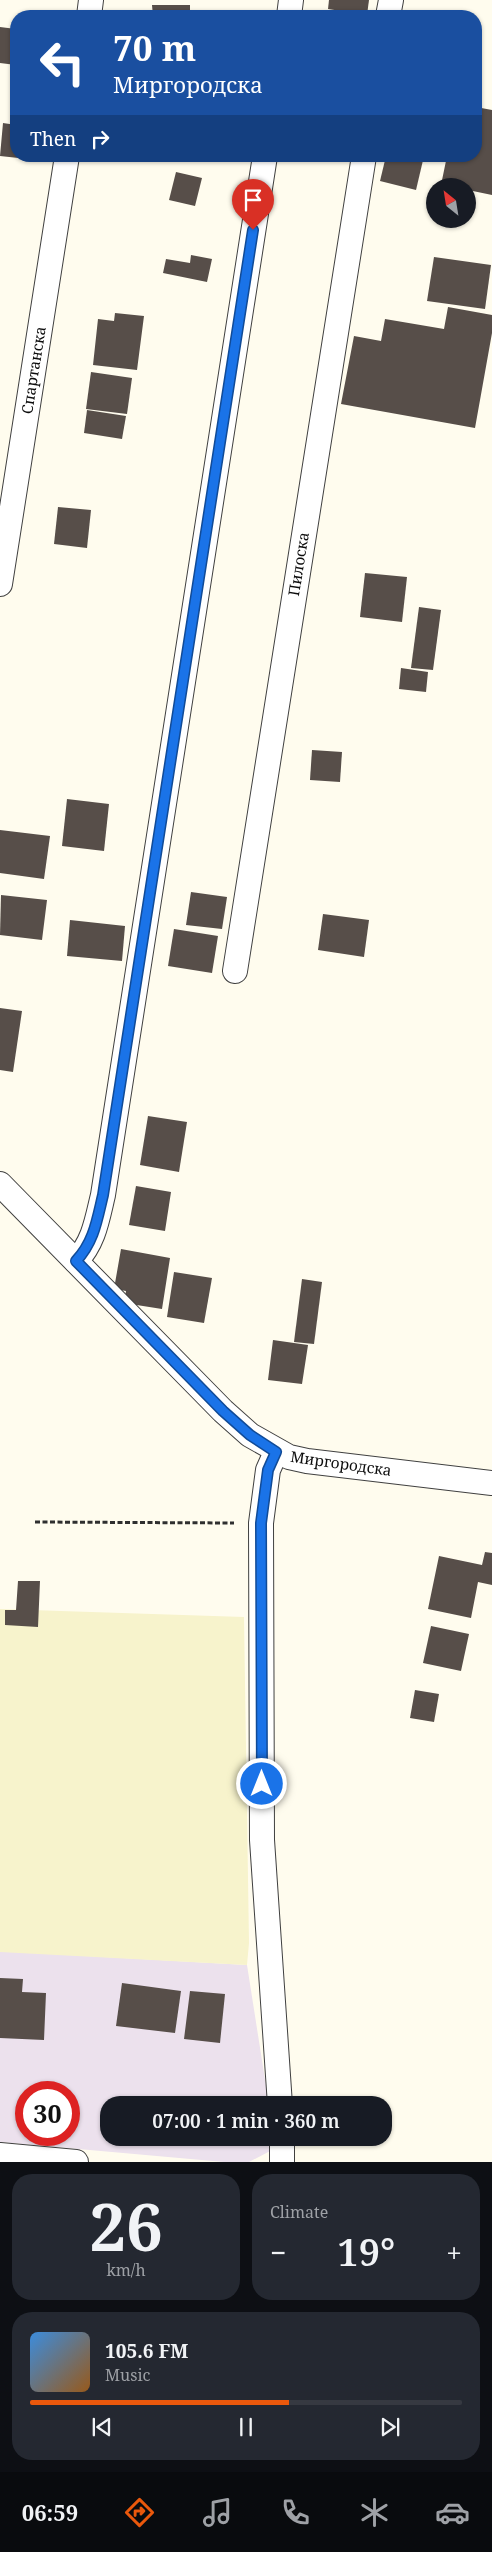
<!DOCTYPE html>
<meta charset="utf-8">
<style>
:root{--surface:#171b24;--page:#242831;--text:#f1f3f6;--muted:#9ea1a6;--line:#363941;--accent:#ea580c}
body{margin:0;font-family:"Noto Serif",serif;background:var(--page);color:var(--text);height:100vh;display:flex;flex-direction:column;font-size:19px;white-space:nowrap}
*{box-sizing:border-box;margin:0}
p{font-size:16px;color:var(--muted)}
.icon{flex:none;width:28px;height:28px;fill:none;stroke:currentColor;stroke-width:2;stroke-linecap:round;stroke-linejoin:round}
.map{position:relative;height:2162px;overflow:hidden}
.panel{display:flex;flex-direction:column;gap:12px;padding:12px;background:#0d0f14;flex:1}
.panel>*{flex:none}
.guide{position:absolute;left:10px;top:10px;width:472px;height:152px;border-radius:20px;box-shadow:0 1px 4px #0004;background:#1a4fa0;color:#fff;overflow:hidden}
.needle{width:32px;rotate:330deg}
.tools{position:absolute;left:426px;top:178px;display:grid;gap:10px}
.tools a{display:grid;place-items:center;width:50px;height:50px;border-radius:50%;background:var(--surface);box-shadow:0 1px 4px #0004;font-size:25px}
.speed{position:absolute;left:15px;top:2081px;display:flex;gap:10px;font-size:25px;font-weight:700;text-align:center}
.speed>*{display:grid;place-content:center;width:65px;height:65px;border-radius:50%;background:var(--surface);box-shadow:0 1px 4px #0004;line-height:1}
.speed .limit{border:8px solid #d22;background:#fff;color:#111}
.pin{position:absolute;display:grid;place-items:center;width:42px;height:42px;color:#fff;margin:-51px -21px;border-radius:50% 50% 50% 0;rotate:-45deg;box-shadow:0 0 5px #0007}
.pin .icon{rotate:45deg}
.me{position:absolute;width:55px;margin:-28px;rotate:0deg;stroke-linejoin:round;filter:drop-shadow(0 0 4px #0008)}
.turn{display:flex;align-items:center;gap:18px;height:105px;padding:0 20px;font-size:22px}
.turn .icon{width:65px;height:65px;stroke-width:2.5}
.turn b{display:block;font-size:35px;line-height:42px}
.then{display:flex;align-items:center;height:48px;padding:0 20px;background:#0003;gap:10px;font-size:19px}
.big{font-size:38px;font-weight:600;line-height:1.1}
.panel .widget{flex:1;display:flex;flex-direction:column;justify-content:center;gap:8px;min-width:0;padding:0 18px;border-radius:20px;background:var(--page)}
.panel .dial{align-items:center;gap:0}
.dial b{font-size:65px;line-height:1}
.song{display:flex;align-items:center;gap:15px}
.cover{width:60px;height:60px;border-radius:8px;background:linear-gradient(135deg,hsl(210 70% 55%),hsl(30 70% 35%))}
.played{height:5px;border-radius:2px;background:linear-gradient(90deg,var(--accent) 60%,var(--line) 60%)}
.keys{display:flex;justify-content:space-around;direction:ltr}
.heat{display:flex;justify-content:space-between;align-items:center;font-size:28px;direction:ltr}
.panel .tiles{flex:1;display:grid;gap:12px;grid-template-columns:1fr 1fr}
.widget:last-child{grid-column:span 2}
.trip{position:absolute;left:100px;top:2096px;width:292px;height:50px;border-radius:20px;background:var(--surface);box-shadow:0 1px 4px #0004;font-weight:600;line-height:50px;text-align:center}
.tabs{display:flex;height:80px;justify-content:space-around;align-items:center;background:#090b0e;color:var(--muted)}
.tabs .icon{width:35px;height:35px}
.tabs .on{color:var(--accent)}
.tabs b{font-size:22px;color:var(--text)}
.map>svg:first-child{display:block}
</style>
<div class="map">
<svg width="492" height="2162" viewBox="0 0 492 2162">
<rect width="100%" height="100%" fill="#fffcee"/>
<path fill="#ece1ed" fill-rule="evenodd" d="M0,1951L247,1965L269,2105H109V2138H273L274,2149L249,2162H224L0,2142ZM26,2092H69V2135H26Z"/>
<path fill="#f7f3cc" d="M0,1609L244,1617L249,1943L247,1965L0,1952Z"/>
<g fill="#574e49">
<path d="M329,0H369L367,15L328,9Z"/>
<path d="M152,5H190V16H153Z"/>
<path d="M0,27L16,29V65L0,63Z"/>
<path d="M476,107L492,110V195L468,190V186L441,185L447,156H476Z"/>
<path d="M3,123L16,125V156H47L46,161L0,156Z"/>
<path d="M119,156H173V159L119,162Z"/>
<path d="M386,156H424L416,190L380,181Z"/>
<path d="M176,172L202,178L195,206L169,200Z"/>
<path d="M191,255L212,259L207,282L163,273L166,259L190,263Z"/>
<path d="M434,257L491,265L485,309L427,301Z"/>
<path d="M448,307L492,315V333L475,428L341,404L354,336L381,341L385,319L444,329Z"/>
<path d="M115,313L144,316L137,370L93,365L98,319L114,321Z"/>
<path d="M91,372L132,378L127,414L86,409Z"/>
<path d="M87,410L126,416L122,439L84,433Z"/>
<path d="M58,507L91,510L87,548L54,544Z"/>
<path d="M365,573L407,577L402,622L360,617Z"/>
<path d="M419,607L441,610L433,670L411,668Z"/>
<path d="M401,668L428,672L426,692L399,689Z"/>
<path d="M312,750L342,752L340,782L310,780Z"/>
<path d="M67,799L109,804L104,851L62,846Z"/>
<path d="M0,830L50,836L44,879L0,873Z"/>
<path d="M191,892L227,897L222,929L186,925Z"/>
<path d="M1,895L47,900L42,940L0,935Z"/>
<path d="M323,914L369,920L364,957L318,950Z"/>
<path d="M70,920L125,926L122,961L67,956Z"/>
<path d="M174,929L218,936L212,973L168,966Z"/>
<path d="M0,1008L22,1011L13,1072L0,1070Z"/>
<path d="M148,1116L187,1122L179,1172L140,1165Z"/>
<path d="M136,1186L171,1192L165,1231L129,1225Z"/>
<path d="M121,1249L170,1258L162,1309L124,1303L126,1291L114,1289Z"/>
<path d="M174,1272L212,1278L204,1323L167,1317Z"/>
<path d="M302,1279L322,1282L314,1344L294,1342Z"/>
<path d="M273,1340L308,1345L302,1384L268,1380Z"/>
<path d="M485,1552L492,1553V1585L478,1582L471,1618L428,1609L439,1556L482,1565Z"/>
<path d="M18,1581H40L38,1627L5,1625V1610H16Z"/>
<path d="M431,1626L469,1634L461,1671L423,1663Z"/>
<path d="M415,1690L439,1694L434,1722L410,1718Z"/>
<path d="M0,1978L23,1979L22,1992L46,1993L44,2040L0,2038Z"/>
<path d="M122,1983L181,1991L175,2033L116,2026Z"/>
<path d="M190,1991L225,1994L220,2043L184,2039Z"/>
</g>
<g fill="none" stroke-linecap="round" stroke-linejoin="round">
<g stroke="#404040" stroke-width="26">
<g id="street">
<path d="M89,16L91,0"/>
<path d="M289,16L291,0"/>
<path d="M388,16L391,0"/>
<path d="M0,584L67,156"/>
<path d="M235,971L364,156"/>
<path d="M0,1184L223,1411L250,1435L289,1457L307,1461L492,1483"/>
<path d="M76,1261C94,1242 97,1220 103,1195L265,156"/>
<path d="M276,1452L268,1470L261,1523L262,1840L280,2105"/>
<path d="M0,2155L76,2162"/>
<path d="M282,2162V2138"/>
</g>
</g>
<path stroke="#2f2f2f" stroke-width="3" stroke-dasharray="5 2.5" stroke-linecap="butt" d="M35,1522L234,1523"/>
<use href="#street" stroke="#fff" stroke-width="24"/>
</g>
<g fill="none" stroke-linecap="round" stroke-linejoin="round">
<g stroke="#114b97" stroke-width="12">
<path id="route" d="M253,230L103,1195C97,1220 94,1242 76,1261L223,1411L250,1435L276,1452L268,1470L261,1523L262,1784"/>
</g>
<use href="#route" stroke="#1a73e8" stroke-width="9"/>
</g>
<g text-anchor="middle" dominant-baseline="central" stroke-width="5" stroke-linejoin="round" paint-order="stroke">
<g font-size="15" fill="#0d0d0d" stroke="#fff">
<text transform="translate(33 370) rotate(-81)">Спартанска</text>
<text transform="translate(298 564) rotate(-81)">Пилоска</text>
<text transform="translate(341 1463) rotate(8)">Миргородска</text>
</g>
</g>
</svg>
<div class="tools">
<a><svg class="needle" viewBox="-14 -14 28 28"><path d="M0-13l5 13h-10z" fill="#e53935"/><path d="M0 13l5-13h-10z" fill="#9ea1a6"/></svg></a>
</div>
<div class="speed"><div class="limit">30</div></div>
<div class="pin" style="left:253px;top:230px;background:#d93025"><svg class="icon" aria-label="arrive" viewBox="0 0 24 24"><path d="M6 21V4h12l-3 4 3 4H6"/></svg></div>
<svg class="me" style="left:262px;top:1784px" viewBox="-20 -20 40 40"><circle r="17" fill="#1a73e8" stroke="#fff" stroke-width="3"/><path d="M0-11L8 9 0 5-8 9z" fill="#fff"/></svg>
<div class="trip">07:00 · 1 min · 360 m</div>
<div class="guide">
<div class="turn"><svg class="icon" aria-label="left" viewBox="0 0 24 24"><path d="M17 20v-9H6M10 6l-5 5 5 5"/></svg><div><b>70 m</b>Миргородска</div></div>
<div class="then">Then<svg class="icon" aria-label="right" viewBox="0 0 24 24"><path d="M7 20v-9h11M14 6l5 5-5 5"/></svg></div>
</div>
</div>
<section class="panel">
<div class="tiles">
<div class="widget dial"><b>26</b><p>km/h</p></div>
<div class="widget"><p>Climate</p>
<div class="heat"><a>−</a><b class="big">19°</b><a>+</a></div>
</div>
<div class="widget">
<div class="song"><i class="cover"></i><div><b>105.6 FM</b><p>Music</p></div></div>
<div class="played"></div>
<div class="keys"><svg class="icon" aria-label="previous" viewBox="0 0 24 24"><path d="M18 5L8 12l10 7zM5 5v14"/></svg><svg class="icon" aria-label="pause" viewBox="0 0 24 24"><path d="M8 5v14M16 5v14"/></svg><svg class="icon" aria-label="next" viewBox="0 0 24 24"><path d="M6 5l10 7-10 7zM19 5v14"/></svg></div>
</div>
</div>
</section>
<nav class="tabs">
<b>06:59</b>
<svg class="icon on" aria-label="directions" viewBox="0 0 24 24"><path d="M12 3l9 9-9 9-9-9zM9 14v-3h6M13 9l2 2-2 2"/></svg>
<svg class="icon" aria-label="music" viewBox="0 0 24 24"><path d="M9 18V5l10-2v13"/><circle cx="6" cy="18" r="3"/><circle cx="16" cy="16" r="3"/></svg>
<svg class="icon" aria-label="phone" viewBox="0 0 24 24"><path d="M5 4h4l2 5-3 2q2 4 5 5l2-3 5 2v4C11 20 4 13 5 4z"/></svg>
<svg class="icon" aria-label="climate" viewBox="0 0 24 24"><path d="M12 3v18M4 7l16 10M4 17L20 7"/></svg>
<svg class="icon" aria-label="car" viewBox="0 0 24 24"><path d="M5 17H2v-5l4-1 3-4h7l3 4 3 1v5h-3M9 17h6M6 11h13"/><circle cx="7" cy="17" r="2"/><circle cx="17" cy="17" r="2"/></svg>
</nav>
